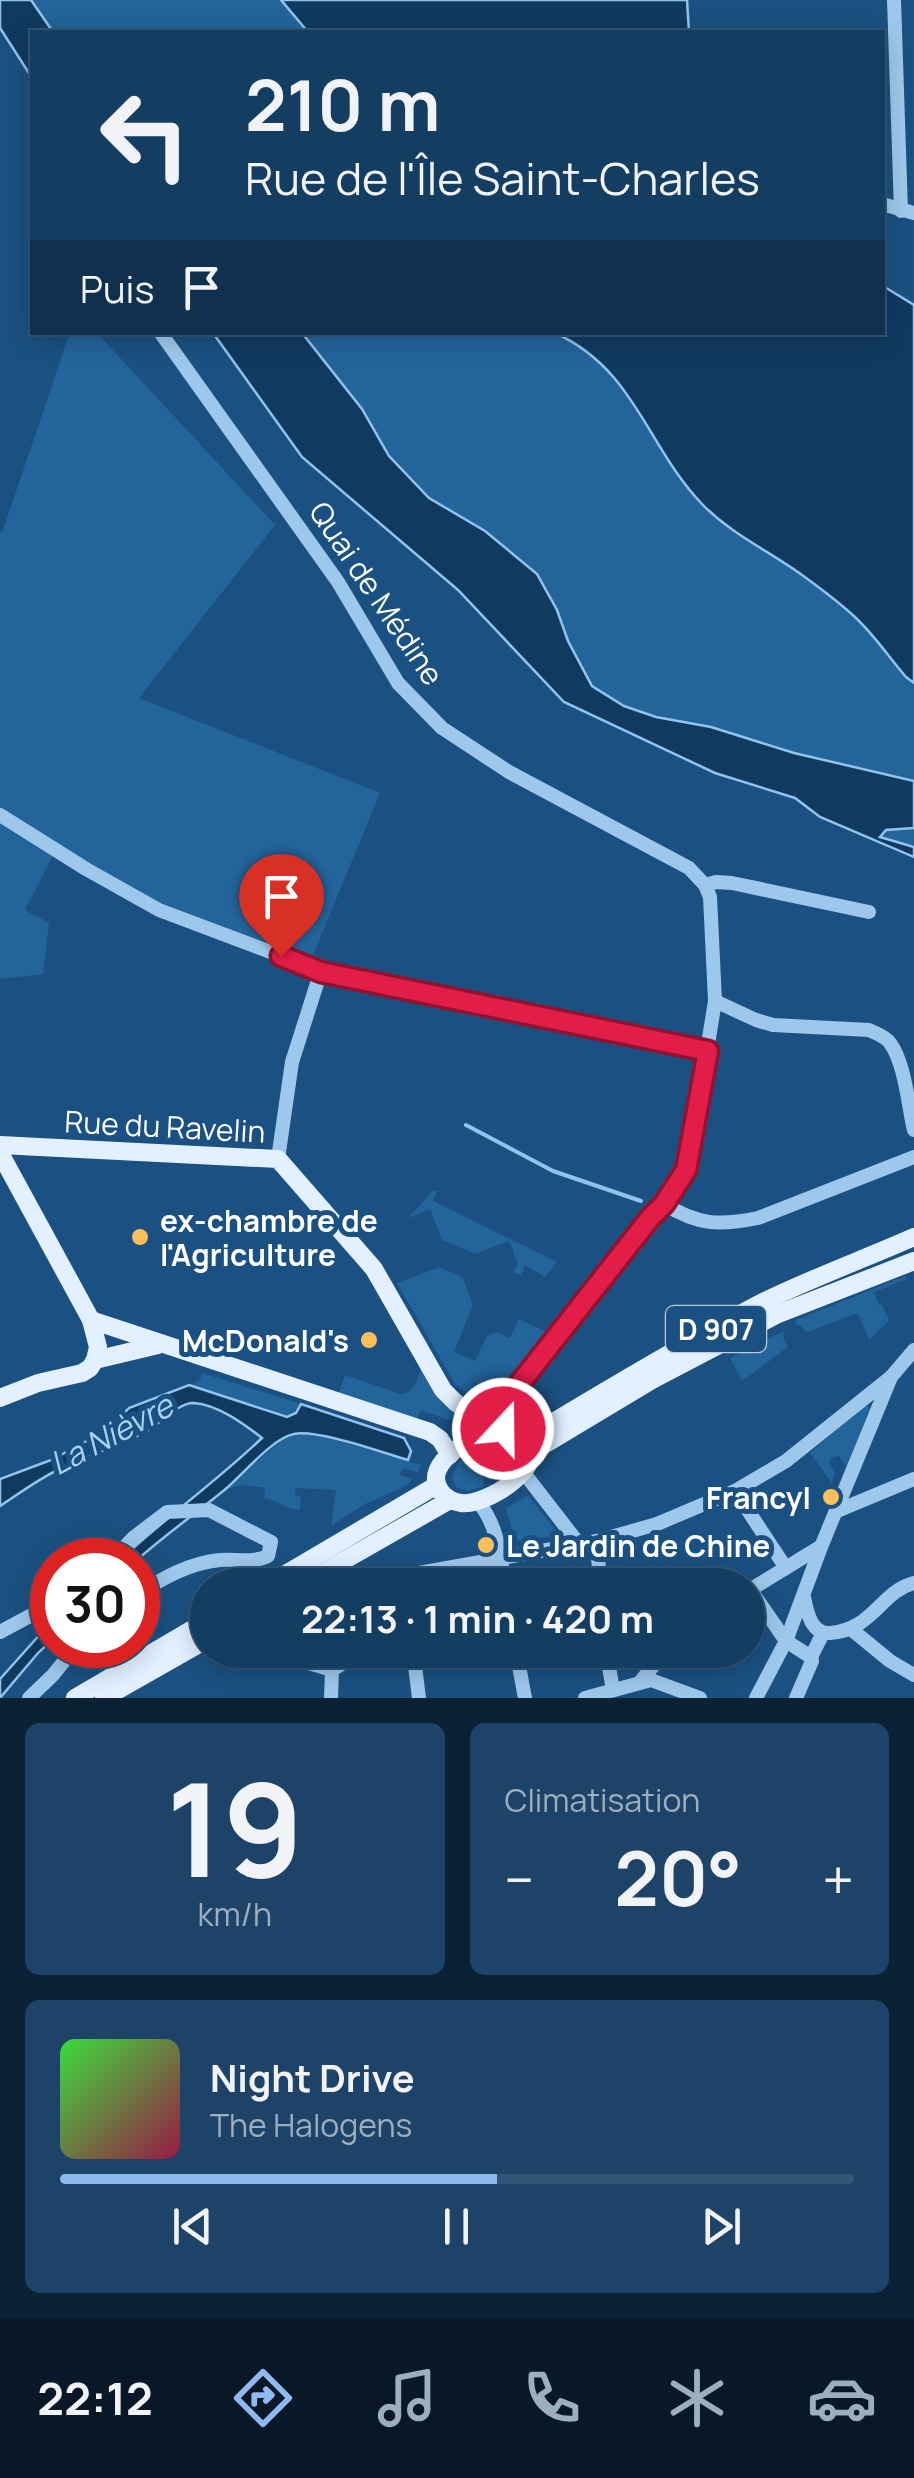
<!DOCTYPE html>
<html lang="fr">
<meta charset="utf-8">
<style>
:root{--surface:#143d62;--page:#1d4468;--text:#f1f3f6;--muted:#9daebe;--line:#335677;--accent:#90b9f0}
body{margin:0;font-family:Manrope,sans-serif;background:var(--page);color:var(--text);height:100vh;display:flex;flex-direction:column;font-size:38px;white-space:nowrap}
*{box-sizing:border-box;margin:0}
p{font-size:32px;color:var(--muted)}
.icon{flex:none;width:55px;height:55px;fill:none;stroke:currentColor;stroke-width:2;stroke-linecap:round;stroke-linejoin:round}
.map{position:relative;height:1698px;overflow:hidden}
.side{display:flex;flex-direction:column;gap:25px;padding:25px;background:#0b2236;flex:1}
.side>*{flex:none}
.hud{position:absolute;left:30px;top:30px;width:855px;height:305px;border-radius:0px;box-shadow:0 5px 25px #0003,0 0 0 2px var(--line);background:#143d62;color:var(--text);overflow:hidden}
.speed{position:absolute;left:30px;top:1538px;display:flex;gap:20px;font-size:50px;font-weight:700;text-align:center}
.speed>*{display:grid;place-content:center;width:130px;height:130px;border-radius:50%;background:var(--surface);box-shadow:0 5px 25px #0003,0 0 0 2px var(--line);line-height:1}
.speed .limit{border:15px solid #d22;background:#fff;color:#111}
.pin{position:absolute;display:grid;place-items:center;width:85px;height:85px;color:#fff;margin:-102px -42px;border-radius:50% 50% 50% 0;rotate:-45deg;box-shadow:0 0 10px #0007}
.pin .icon{rotate:45deg}
.me{position:absolute;width:110px;margin:-55px;rotate:21deg;stroke-linejoin:round;filter:drop-shadow(0 0 8px #0008)}
.turn{display:flex;align-items:center;gap:35px;height:210px;padding:0 50px;font-size:45px}
.turn .icon{width:130px;height:130px;stroke-width:2.5}
.turn b{display:block;font-size:70px;line-height:85px}
.then{display:flex;align-items:center;height:95px;padding:0 50px;background:#0003;gap:20px;font-size:38px}
.big{font-size:75px;font-weight:700;line-height:1.1}
.side .widget{flex:1;display:flex;flex-direction:column;justify-content:center;gap:15px;min-width:0;padding:0 35px;border-radius:15px;background:var(--page)}
.side .dial{align-items:center;gap:0}
.dial b{font-size:130px;line-height:1}
.song{display:flex;align-items:center;gap:30px}
.cover{width:120px;height:120px;border-radius:15px;background:linear-gradient(135deg,hsl(120 70% 55%),hsl(340 70% 35%))}
.played{height:10px;border-radius:5px;background:linear-gradient(90deg,var(--accent) 55%,var(--line) 55%)}
.keys{display:flex;justify-content:space-around;direction:ltr}
.heat{display:flex;justify-content:space-between;align-items:center;font-size:55px;direction:ltr}
.side .tiles{flex:1;display:grid;gap:25px;grid-template-columns:1fr 1fr}
.widget:last-child{grid-column:span 2}
.trip{position:absolute;left:190px;top:1568px;width:575px;height:100px;border-radius:50px;background:var(--surface);box-shadow:0 5px 25px #0003,0 0 0 2px var(--line);font-weight:700;line-height:100px;text-align:center}
.tab-bar{display:flex;height:160px;justify-content:space-around;align-items:center;background:#081827;color:var(--muted)}
.tab-bar .icon{width:70px;height:70px}
.tab-bar .active{color:var(--accent)}
.tab-bar b{font-size:45px;color:var(--text)}
.map>svg:first-child{display:block}
</style>
<div class="map">
<svg width="914" height="1698" viewBox="0 0 914 1698">
<rect width="100%" height="100%" fill="#1a5182"/>
<g fill="#23649b">
<path d="M31,0H281L308,32H53Z"/>
<path d="M70,332L97,333L275,525L139,698L380,793L311,960L156,901L58,846L25,910L49,923L43,974L0,979V533H2Z"/>
<path d="M555,332C634,369 647,447 702,504C731,534 769,551 802,575C820,588 840,602 856,618C874,635 889,657 906,676L914,683V781L794,753L711,727L656,717L624,706L592,686L568,641L557,610L485,531L429,498L389,456L362,409L302,333Z"/>
<path d="M914,828V847L880,837L886,830Z"/>
<path d="M433,1191H437L433,1201L557,1262L545,1277L525,1265L521,1275L513,1272L518,1264L509,1241L475,1254L442,1240L430,1209L408,1218Z"/>
<path d="M440,1267L463,1278L473,1305L454,1352L475,1361L487,1336L497,1332L510,1338L519,1319L547,1332L484,1407L455,1384L397,1283Z"/>
<path d="M906,1276L907,1279L874,1292L879,1305H882L889,1321L869,1340L858,1313L807,1332L801,1326L795,1324L796,1320Z"/>
<path d="M784,1331L783,1337L788,1347L742,1381L730,1358Z"/>
<path d="M422,1363L462,1418L448,1420L421,1410L415,1423L337,1398L345,1375L400,1394C416,1394 418,1376 422,1363Z"/>
<path d="M202,1373L301,1404L296,1413L287,1417L190,1386L200,1380Z"/>
<path d="M865,1404L870,1408L846,1467L839,1456L831,1458L829,1464L835,1473L832,1483L810,1453Z"/>
<path d="M298,1433L317,1435L421,1465L418,1472L403,1468L400,1475L412,1479L406,1486L365,1504L331,1526L336,1490L296,1488L295,1496L301,1497L300,1510C285,1509 278,1500 264,1498L265,1488L245,1485L225,1489L282,1440Z"/>
<path d="M504,1440L515,1443L520,1455L514,1468L504,1477L489,1456L487,1444Z"/>
<path d="M468,1454L483,1474L484,1486L468,1491L457,1488L452,1477L458,1463Z"/>
<path d="M527,1496H528L560,1535L515,1541L506,1508Z"/>
</g>
<g fill="#113a60" stroke="#91c4ed" stroke-width="2.5">
<path d="M0,0H31L53,32H32V78L0,28Z"/>
<path d="M281,0H687L689,32H308Z"/>
<path d="M883,286L914,305V683L906,677C889,657 874,635 856,618C840,603 820,588 802,575C769,551 731,534 702,504C647,447 635,369 555,333L882,332Z"/>
<path d="M213,333H302L362,409L389,456L429,498L485,531L537,574L557,610L568,641L592,686L624,706L656,717L711,727L794,753L914,781V828L886,830L880,837L914,847V857L820,817L795,798L715,773L564,702L458,590L302,457Z"/>
<path d="M189,1385L287,1417L296,1413L301,1404L404,1438L411,1451L408,1460C383,1453 317,1429 294,1434C273,1438 245,1472 228,1487C198,1512 166,1534 137,1560H120C166,1517 217,1481 262,1438C244,1424 217,1404 193,1403C178,1403 160,1424 147,1431C123,1444 99,1452 74,1462C48,1473 24,1490 0,1506V1479L51,1460L82,1444L112,1425L129,1408Z"/>
<path d="M52,1621V1640L38,1653L0,1698V1679Z"/>
</g>
<g fill="none" stroke-linecap="round" stroke-linejoin="round">
<path stroke="#91c4ed" stroke-width="4" d="M466,1125L553,1171L641,1201"/>
<g stroke="#9ec8eb" stroke-width="14">
<path d="M894,0L901,211"/>
<path d="M882,204L914,213"/>
<path d="M160,332L338,582L398,683L442,728L509,772L689,868L705,885L710,897L715,1001L689,1162L677,1187L650,1217L517,1387L503,1416V1429"/>
<path d="M0,815L86,869L159,910L321,971L708,1051"/>
<path d="M705,885L716,882L732,883L869,912"/>
<path d="M715,1001L756,1020L773,1025L869,1030C877,1034 885,1036 890,1043C905,1063 908,1105 914,1130"/>
<path d="M278,1159L292,1062L321,971"/>
<path d="M664,1204C698,1225 719,1226 758,1218L914,1157"/>
<path d="M524,1473L579,1544"/>
<path d="M735,1491L786,1568"/>
<path d="M478,1502C498,1525 500,1556 505,1585"/>
<path d="M837,1511L914,1479"/>
<path d="M597,1541L600,1585"/>
<path d="M112,1560L133,1538L167,1512L209,1510L271,1542L268,1556C254,1563 236,1559 220,1560C189,1563 163,1578 138,1594"/>
<path d="M352,1585L597,1541L657,1524L735,1491L786,1461L891,1377"/>
<path d="M750,1589L786,1641L811,1657L823,1633"/>
<path d="M748,1591L820,1547"/>
<path d="M804,1597C807,1612 811,1634 830,1633C873,1630 881,1591 914,1583"/>
<path d="M851,1629L890,1661L914,1675"/>
<path d="M0,1632L52,1604"/>
<path d="M413,1650L419,1698"/>
<path d="M516,1650L525,1698"/>
<path d="M606,1650L613,1690"/>
<path d="M269,1651L332,1670"/>
<path d="M332,1670L345,1662L357,1650"/>
<path d="M641,1681L666,1650"/>
<path d="M29,1698L53,1675L77,1645"/>
<path d="M331,1698L332,1670"/>
<path d="M585,1698L651,1680L700,1698"/>
<path d="M756,1698L786,1641L821,1547L891,1377L914,1350"/>
<path d="M796,1698L812,1661L811,1657"/>
</g>
<g stroke="#e2f0ff" stroke-width="18">
<path d="M0,1145L278,1159L374,1269L443,1390L455,1402L493,1430"/>
<path d="M0,1153L91,1320L98,1347L95,1360"/>
<path d="M91,1320L430,1432L440,1439L450,1455"/>
<path d="M0,1398L38,1383L82,1373L90,1368L95,1360L158,1345"/>
<path d="M503,1429C576,1445 493,1507 461,1503C453,1502 446,1498 441,1492C418,1462 480,1432 503,1429Z"/>
<path d="M527,1438C603,1392 680,1346 759,1304C809,1279 862,1260 914,1237"/>
<path d="M532,1452L652,1380L778,1314L914,1261"/>
<path d="M267,1585L437,1485"/>
<path d="M301,1585L450,1500"/>
<path d="M75,1698L208,1620"/>
<path d="M104,1698L208,1639"/>
</g>
</g>
<g fill="none" stroke-linecap="round" stroke-linejoin="round">
<g stroke="#92132f" stroke-width="25">
<path id="route" d="M281,956L321,972L708,1051L686,1170L664,1204L650,1218L517,1387L503,1416V1429"/>
</g>
<use href="#route" stroke="#e11d48" stroke-width="18"/>
</g>
<g fill="#fdbf5a" stroke="#1a5182" stroke-width="4">
<circle cx="140" cy="1237" r="10"/>
<circle cx="369" cy="1340" r="10"/>
<circle cx="831" cy="1497" r="10"/>
<circle cx="486" cy="1545" r="10"/>
</g>
<g text-anchor="middle" dominant-baseline="central" stroke-width="10" stroke-linejoin="round" paint-order="stroke">
<rect fill="#1a5182" stroke="#bacbda" stroke-width="2.5" x="666" y="1306" width="100" height="46" rx="8"/>
<g font-size="28" font-weight="bold" fill="#fff">
<text x="716" y="1329">D 907</text>
</g>
<g font-size="30" fill="#fff" stroke="#1a5182">
<text transform="translate(377 593) rotate(56)">Quai de Médine</text>
<text transform="translate(165 1126) rotate(3)">Rue du Ravelin</text>
</g>
<g font-size="30" font-weight="bold" fill="#fff" stroke="#1a5182" text-anchor="start">
<text x="160" y="1220">ex-chambre de<tspan x="160" dy="34">l'Agriculture</tspan></text>
<text x="349" y="1340" text-anchor="end">McDonald's</text>
<text x="811" y="1497" text-anchor="end">Francyl</text>
<text x="506" y="1545">Le Jardin de Chine</text>
</g>
<g font-size="32" font-style="italic" fill="#aad2f2" stroke="#1a5182">
<text transform="translate(111 1434) rotate(-28)">La Nièvre</text>
</g>
</g>
</svg>
<div class="speed"><div class="limit">30</div></div>
<div class="pin" style="left:281px;top:956px;background:#d93025"><svg class="icon" aria-label="arrive" viewBox="0 0 24 24"><path d="M6 21V4h12l-3 4 3 4H6"/></svg></div>
<svg class="me" style="left:503px;top:1429px" viewBox="-20 -20 40 40"><circle r="17" fill="#e11d48" stroke="#fff" stroke-width="3"/><path d="M0-11L8 9 0 5-8 9z" fill="#fff"/></svg>
<div class="trip">22:13 · 1 min · 420 m</div>
<div class="hud">
<div class="turn"><svg class="icon" aria-label="left" viewBox="0 0 24 24"><path d="M17 20v-9H6M10 6l-5 5 5 5"/></svg><div><b>210 m</b>Rue de l'Île Saint-Charles</div></div>
<div class="then">Puis<svg class="icon" aria-label="arrive" viewBox="0 0 24 24"><path d="M6 21V4h12l-3 4 3 4H6"/></svg></div>
</div>
</div>
<section class="side">
<div class="tiles">
<div class="widget dial"><b>19</b><p>km/h</p></div>
<div class="widget"><p>Climatisation</p>
<div class="heat"><a>−</a><b class="big">20°</b><a>+</a></div>
</div>
<div class="widget">
<div class="song"><i class="cover"></i><div><b>Night Drive</b><p>The Halogens</p></div></div>
<div class="played"></div>
<div class="keys"><svg class="icon" aria-label="previous" viewBox="0 0 24 24"><path d="M18 5L8 12l10 7zM5 5v14"/></svg><svg class="icon" aria-label="pause" viewBox="0 0 24 24"><path d="M8 5v14M16 5v14"/></svg><svg class="icon" aria-label="next" viewBox="0 0 24 24"><path d="M6 5l10 7-10 7zM19 5v14"/></svg></div>
</div>
</div>
</section>
<nav class="tab-bar">
<b>22:12</b>
<svg class="icon active" aria-label="directions" viewBox="0 0 24 24"><path d="M12 3l9 9-9 9-9-9zM9 14v-3h6M13 9l2 2-2 2"/></svg>
<svg class="icon" aria-label="music" viewBox="0 0 24 24"><path d="M9 18V5l10-2v13"/><circle cx="6" cy="18" r="3"/><circle cx="16" cy="16" r="3"/></svg>
<svg class="icon" aria-label="phone" viewBox="0 0 24 24"><path d="M5 4h4l2 5-3 2q2 4 5 5l2-3 5 2v4C11 20 4 13 5 4z"/></svg>
<svg class="icon" aria-label="climate" viewBox="0 0 24 24"><path d="M12 3v18M4 7l16 10M4 17L20 7"/></svg>
<svg class="icon" aria-label="car" viewBox="0 0 24 24"><path d="M5 17H2v-5l4-1 3-4h7l3 4 3 1v5h-3M9 17h6M6 11h13"/><circle cx="7" cy="17" r="2"/><circle cx="17" cy="17" r="2"/></svg>
</nav>
